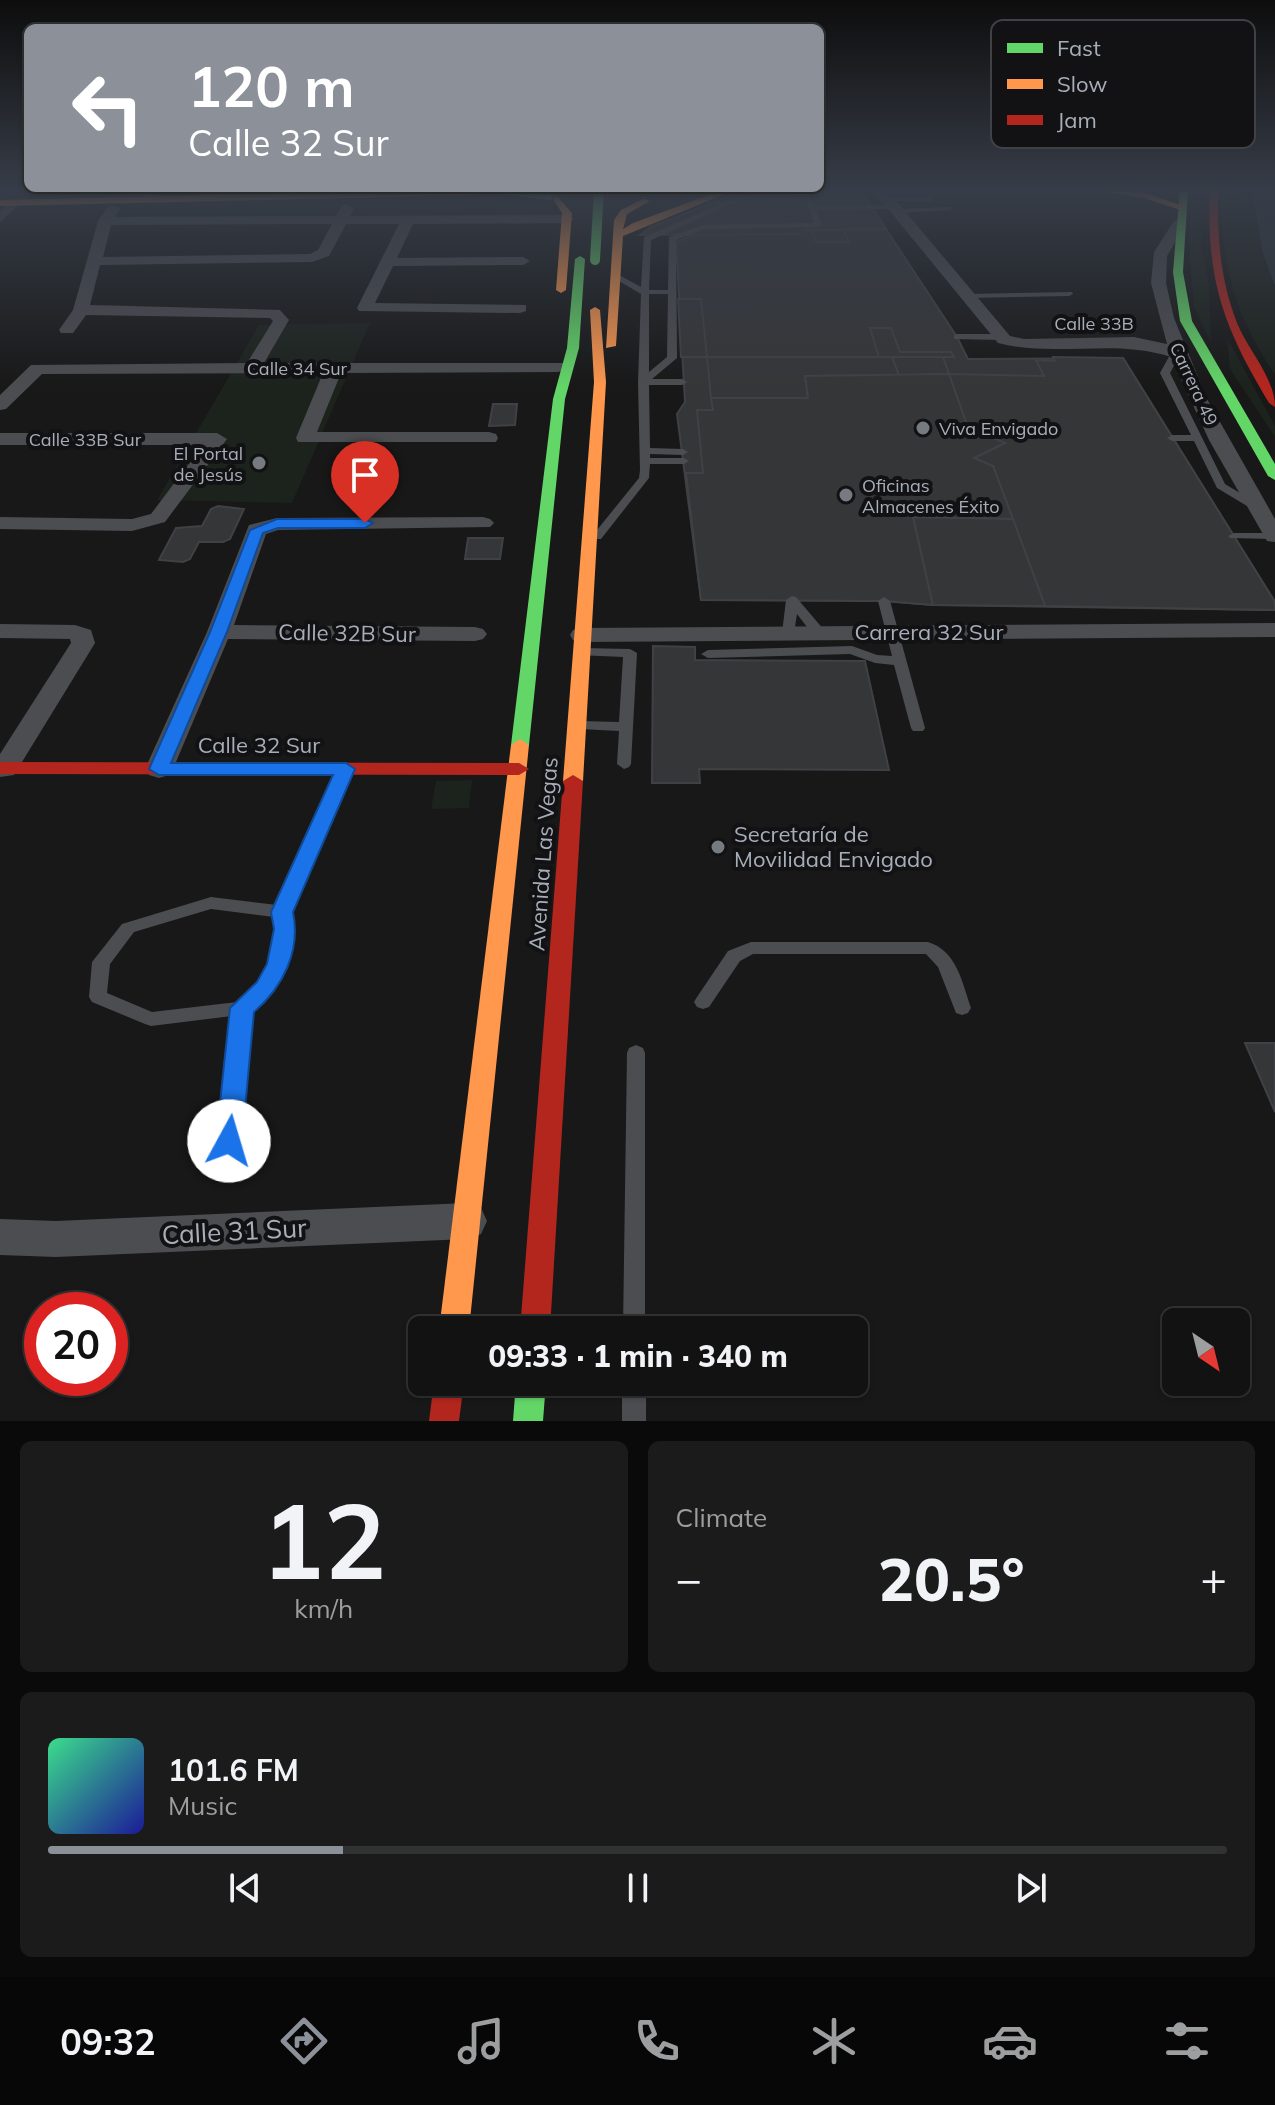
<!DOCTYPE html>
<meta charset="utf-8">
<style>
:root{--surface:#121212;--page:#1b1b1b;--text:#f1f3f6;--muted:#9c9e9f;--line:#313232;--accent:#8c9099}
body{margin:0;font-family:Mulish,sans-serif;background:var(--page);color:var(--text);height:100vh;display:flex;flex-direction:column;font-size:30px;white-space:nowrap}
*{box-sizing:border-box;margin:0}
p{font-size:26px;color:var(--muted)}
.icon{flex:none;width:44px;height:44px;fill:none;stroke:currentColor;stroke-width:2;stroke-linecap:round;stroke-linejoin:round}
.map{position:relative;height:1421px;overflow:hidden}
.sheet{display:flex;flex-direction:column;gap:20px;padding:20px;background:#0a0a0a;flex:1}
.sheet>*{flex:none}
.banner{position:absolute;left:24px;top:24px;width:800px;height:168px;border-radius:12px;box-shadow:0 2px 6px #0004,0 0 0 2px var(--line);background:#8c9099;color:#fff;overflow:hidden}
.needle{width:52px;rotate:145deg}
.controls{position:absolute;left:1162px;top:1308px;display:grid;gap:16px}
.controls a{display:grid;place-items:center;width:88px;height:88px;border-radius:12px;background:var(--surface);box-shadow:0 2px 6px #0004,0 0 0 2px var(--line);font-size:40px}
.speed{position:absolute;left:24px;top:1292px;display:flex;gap:16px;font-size:40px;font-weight:700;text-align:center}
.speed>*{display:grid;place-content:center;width:104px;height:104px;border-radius:50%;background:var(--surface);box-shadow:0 2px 6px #0004,0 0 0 2px var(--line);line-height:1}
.speed .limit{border:12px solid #d22;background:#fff;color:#111}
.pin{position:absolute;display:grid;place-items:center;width:68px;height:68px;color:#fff;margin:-82px -34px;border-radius:50% 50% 50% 0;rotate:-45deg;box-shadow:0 0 8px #0007}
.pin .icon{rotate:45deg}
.me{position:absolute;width:88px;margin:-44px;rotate:6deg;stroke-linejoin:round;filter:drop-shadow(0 0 6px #0008)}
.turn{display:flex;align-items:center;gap:28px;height:168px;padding:0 32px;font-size:36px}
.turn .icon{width:104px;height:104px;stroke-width:2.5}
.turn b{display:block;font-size:56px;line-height:68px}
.big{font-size:60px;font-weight:800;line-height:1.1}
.sheet .widget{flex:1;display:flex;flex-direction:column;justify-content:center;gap:12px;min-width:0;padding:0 28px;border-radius:12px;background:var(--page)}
.sheet .dial{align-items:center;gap:0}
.dial b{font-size:104px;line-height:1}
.song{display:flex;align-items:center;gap:24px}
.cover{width:96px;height:96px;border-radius:12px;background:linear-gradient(135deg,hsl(150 70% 55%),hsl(240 70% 35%))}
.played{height:8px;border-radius:4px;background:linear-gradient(90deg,var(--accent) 25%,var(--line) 25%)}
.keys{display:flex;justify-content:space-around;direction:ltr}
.heat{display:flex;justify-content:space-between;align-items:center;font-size:44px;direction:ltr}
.sheet .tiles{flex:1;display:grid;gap:20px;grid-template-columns:1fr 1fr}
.widget:last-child{grid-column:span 2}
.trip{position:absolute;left:408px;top:1316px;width:460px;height:80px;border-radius:12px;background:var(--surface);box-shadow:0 2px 6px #0004,0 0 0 2px var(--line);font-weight:800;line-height:80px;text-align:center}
.dock{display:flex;height:128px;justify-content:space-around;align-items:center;background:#070707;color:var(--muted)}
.dock .icon{width:56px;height:56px}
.dock .active{color:var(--accent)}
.dock b{font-size:36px;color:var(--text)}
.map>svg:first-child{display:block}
</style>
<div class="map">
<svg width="1275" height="1421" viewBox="0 0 1275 1421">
<rect width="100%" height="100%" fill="#181818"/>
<g fill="#1c221c">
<path d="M1194,189H1202L1201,246L1209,285L1211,343L1194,307L1188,237Z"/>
<path d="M1222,189H1239L1252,199L1262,251L1275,286V375C1234,313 1220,263 1222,189Z"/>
<path d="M334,202L325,218L111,219L126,203Z"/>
<path d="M370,323L292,503L157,500L259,325Z"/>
<path d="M1227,338L1275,426V437L1230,369Z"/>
<path d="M472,780L469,808L431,809L436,781Z"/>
</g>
<path fill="#2a343b" d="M1252,189H1275V286L1262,251Z"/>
<g fill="#353638" stroke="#404144" stroke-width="2">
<path d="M107,189H248L249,190L103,193Z"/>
<path d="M862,192L886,229L804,230L805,234L640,235L651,227L734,194Z"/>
<path d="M886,229L957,337L968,359L1123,358L1275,602V610L933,605L884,601L701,600L677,414L685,402L676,242L693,235L805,234L804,230Z"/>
<path d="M812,230H844L849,242H816Z"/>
<path d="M678,299H701L707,357H681Z"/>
<path d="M870,328H891L900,352H951L954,357H879Z"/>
<path d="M707,357H892L899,375L805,376L808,398H711Z"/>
<path d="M892,357H943L949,374L899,375Z"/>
<path d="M1053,357L1123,358L1275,602V610L1045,606L993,466L974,458L1005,443L968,428L949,374L1044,376L1036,360L1055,361Z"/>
<path d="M949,374L968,428L1005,443L974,458L993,466L1013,519L913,517L933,605L884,601L701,600L686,473H703L697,410H713L711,398H808L805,376Z"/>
<path d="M493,404H517L515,425L489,426Z"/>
<path d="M218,506L244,509L230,539L223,542H199L190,559L183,562L159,560L176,528L202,526L211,509Z"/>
<path d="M913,517L1013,519L1045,606L933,605Z"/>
<path d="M468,538H503L500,559H465Z"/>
<path d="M653,646L695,647V660L865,661L889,770L699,769L700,783H652Z"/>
<path d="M1245,1043H1275V1112Z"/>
</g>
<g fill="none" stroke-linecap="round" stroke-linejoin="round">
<g fill="#4c4d51" fill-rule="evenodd">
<path d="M134,189H141L145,193L164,196C154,201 141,198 134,189Z"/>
<path d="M808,194L811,196L815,206L894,205L898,207L894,209L816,210L822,225L818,227L704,229L676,240L677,358L652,379H682L687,382L682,385H649L650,448L683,449L688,452L683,455L650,454V458H684L689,461L684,464H650L649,478L601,539H593V535L639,478L640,470L638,382L641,294L612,277L619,275L641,287L644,237L740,196ZM805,198L814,223L703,225L669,237L668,290H649L651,240L743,199ZM649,294H668L667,357L649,372Z"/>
<path d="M888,198L930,197L933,199L930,201H886Z"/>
<path d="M950,207L952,210L897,213L893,211L897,209Z"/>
<path d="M1072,292L1073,294L1069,296L967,298L963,296L967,294Z"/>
<path d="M957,334H1000L1004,337L1000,340L954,339V335Z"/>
<path d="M1176,350L1181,353L1170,373L1225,484L1260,505V509H1252L1217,488L1194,441H1172L1167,438L1172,435H1191L1160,373L1171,353Z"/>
<path d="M1234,533H1275V539L1230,538L1228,536Z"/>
<path d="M792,596L796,597L824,630L825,633L824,636H814L797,614L794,633L788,637L783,636L782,633L786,600Z"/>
<path d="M884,597L890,601L925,728L923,731H913L911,728L894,665L875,663L850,654L708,658L701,654L708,650L852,646L877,655L892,656L878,601Z"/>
<path d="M582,648L630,649L637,653L631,764L629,767L624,769L617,764L619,731L580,729L573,725L580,721L619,722L623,657L577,655L575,652Z"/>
<path d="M346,764L353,769L290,912L292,941L285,966L269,993L251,1011L239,1141L236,1147L229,1150L222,1147L219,1141L232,1016L151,1026L145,1024L92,1002L89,997L92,962L122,924L211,897L277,905L339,769ZM211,909L274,917L275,941L268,966L256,983L237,1002L152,1012L107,993L110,964L134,932Z"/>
<path d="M751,942H928C957,951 962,982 971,1008L968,1013L962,1015L956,1013L938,967L926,954H753L740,961L709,1007L703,1009L697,1007L694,1002L697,997L728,951Z"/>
<path d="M636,1045L643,1048L645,1053V1330H623L627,1053L629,1048Z"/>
<rect x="622" y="1382" width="24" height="39"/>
</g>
<g fill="#4c4d51" fill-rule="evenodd">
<path d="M869,189H882L899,204L1010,336L1024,339L1134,337L1167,344L1151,283L1154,252L1174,221H1184L1186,224L1167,256L1166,283L1174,318L1207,399L1275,519V542L1267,541L1209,440L1171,357C1114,338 1056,358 998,343L889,210Z"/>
<path d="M10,200L21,203L0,222V211Z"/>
<path d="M347,204L354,208L350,216L567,215L574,219L567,223L413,224L397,258L523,257L530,261L523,265L393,266L375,303L526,305V311L520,313L359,311L357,308L399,224H346L329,256L312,262L100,265L90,305L280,310L289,320L264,363H563L566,367L563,371L557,372L341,373L317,432H489L496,434L498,438L496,442H298L296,438L323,373L42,374L6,409L0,410V395L31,365L247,363L273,321L270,318L86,315L73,333H61L59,330L73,310L98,221L109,205L121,208L114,217L336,216L342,205ZM332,224L318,250L310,254L103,257L111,225Z"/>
<path d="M0,433H217L227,439L165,522L132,531L0,529V517L132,519L151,514L203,445H0Z"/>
<path d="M483,517L490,519L494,523L490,527L278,530L266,534L234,625L475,627L483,629L487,634L483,639L475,641L228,639L173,769L169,775L159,778L149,775L145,769L207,632L249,525L277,518Z"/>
<path d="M1275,623V637L582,642L573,640L570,635L573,630L582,628Z"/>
<path d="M0,624L75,625L91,630L95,643L14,775L0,777V754L71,643L70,639L0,638Z"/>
<path d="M467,1203L481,1208L487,1221L481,1234L467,1239L56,1257L0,1255V1219L56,1221Z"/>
</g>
<g fill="#63d668" fill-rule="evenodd">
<path d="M503,189L550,194L554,197L550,200L500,194Z"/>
<path d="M1180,189H1188L1183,272L1192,321L1275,464V480L1268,476L1180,321L1173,272Z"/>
<path d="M580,256L585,259L579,348L565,399L529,745L520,751L511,745L553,399L567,348L575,259Z"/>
<path d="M516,1382H546L543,1421H513Z"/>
</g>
<g fill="#ff974d" fill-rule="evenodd">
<path d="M498,189H617L613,192L0,206V200Z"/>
<path d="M725,189H737L623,236L616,346L606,348L614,220L621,210L643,199L650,201L627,214L623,229L633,223Z"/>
<path d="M1092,189L1145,193L1186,207L1181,210L1144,198Z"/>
<path d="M557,196L572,213L566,290L561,293L556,290L562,213L553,199Z"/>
<path d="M595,307L600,310L606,382L583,781L573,787L563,781L594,382L590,310Z"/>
<path d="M520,739L529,745L469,1330H439L511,745Z"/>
</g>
<g fill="#b3261e" fill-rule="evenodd">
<path d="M1210,189H1218C1217,236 1220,279 1237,323C1248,350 1275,378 1275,407L1269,403C1223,326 1206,280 1210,189Z"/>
<path d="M0,762L519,763L529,769L519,775L0,774Z"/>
<path d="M573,775L583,781L550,1330H520L563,781Z"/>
<path d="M434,1382H464L459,1421H429Z"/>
</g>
<path stroke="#63d668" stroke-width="10" d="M595,260L599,189"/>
</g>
<linearGradient id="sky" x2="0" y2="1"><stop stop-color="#0d0d0d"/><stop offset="0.49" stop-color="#373d48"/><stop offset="1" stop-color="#373d48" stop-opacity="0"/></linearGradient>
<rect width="1275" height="388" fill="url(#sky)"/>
<path fill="#1a73e8" stroke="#114b97" stroke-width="2" d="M277,519H365L373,523L365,528H278L263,533L227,632L171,763H346L355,769L293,912C301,951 283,987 254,1012L242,1141L238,1149L229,1152L220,1149L216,1141L230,1008L257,982L267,964L274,929L271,912L333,775H159L149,769L210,632L250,530Z"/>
<g fill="#767a81" stroke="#121214" stroke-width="3">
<circle cx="923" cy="428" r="8"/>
<circle cx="259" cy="463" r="8"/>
<circle cx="846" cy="495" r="8"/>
<circle cx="718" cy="847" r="8"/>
</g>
<g text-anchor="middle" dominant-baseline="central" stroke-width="8" stroke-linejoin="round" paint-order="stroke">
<g font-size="18" fill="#a8aeb9" stroke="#121214">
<text x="1094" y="323">Calle 33B</text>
<text x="297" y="368">Calle 34 Sur</text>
<text transform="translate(1194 384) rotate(65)">Carrera 49</text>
<text x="85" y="439">Calle 33B Sur</text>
</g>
<g font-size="18" fill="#a8aeb9" stroke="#121214" text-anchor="start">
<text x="939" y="428">Viva Envigado</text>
<text x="243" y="453" text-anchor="end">El Portal<tspan x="243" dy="21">de Jesús</tspan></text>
<text x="862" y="485">Oficinas<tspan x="862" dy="21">Almacenes Éxito</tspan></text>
</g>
<g font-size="22" fill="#a8aeb9" stroke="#121214">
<text x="929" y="632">Carrera 32 Sur</text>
<text transform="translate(347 633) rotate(1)">Calle 32B Sur</text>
<text x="259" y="745">Calle 32 Sur</text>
<text transform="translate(543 854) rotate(-86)">Avenida Las Vegas</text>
</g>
<g font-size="22" fill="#a8aeb9" stroke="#121214" text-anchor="start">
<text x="734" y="834">Secretaría de<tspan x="734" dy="25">Movilidad Envigado</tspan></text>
</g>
<g font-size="26" fill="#a8aeb9" stroke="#121214">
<text transform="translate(234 1231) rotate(-3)">Calle 31 Sur</text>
</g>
</g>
<rect x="991" y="20" width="264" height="128" rx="12" fill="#121214" stroke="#3f4146" stroke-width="2"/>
<rect x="1007" y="43" width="36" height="10" fill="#63d668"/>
<rect x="1007" y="79" width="36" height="10" fill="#ff974d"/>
<rect x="1007" y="115" width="36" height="10" fill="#b3261e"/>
<g font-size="22" fill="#a8aeb9">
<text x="1057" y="56">Fast</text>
<text x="1057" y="92">Slow</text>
<text x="1057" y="128">Jam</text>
</g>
</svg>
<div class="controls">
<a><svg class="needle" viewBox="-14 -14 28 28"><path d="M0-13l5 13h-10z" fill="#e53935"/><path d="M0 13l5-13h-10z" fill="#9c9e9f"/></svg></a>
</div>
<div class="speed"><div class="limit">20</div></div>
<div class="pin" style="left:365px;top:523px;background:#d93025"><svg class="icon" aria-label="arrive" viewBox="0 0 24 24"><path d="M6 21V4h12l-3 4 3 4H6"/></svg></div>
<svg class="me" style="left:229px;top:1141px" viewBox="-20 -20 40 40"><circle r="19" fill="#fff"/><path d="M0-13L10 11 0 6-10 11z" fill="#1a73e8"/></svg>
<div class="trip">09:33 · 1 min · 340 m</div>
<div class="banner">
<div class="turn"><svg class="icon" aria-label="left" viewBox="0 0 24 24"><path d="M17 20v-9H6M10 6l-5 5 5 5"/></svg><div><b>120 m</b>Calle 32 Sur</div></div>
</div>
</div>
<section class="sheet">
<div class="tiles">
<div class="widget dial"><b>12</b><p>km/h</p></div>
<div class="widget"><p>Climate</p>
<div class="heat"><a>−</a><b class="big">20.5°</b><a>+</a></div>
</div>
<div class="widget">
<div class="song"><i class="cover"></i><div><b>101.6 FM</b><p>Music</p></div></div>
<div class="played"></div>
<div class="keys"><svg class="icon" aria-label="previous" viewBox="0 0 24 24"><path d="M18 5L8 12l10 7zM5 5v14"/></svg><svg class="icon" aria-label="pause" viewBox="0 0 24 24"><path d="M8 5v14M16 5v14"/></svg><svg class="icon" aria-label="next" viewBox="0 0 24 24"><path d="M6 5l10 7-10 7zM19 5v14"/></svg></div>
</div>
</div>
</section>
<nav class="dock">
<b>09:32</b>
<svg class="icon active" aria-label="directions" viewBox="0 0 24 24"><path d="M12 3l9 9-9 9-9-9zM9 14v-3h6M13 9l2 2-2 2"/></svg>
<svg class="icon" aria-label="music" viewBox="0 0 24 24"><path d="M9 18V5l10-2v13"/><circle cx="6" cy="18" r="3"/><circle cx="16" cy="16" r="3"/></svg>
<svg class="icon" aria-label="phone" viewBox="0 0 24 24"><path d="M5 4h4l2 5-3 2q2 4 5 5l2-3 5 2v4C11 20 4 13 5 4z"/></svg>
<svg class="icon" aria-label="climate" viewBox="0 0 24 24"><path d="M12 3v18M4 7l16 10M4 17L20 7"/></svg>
<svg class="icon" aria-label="car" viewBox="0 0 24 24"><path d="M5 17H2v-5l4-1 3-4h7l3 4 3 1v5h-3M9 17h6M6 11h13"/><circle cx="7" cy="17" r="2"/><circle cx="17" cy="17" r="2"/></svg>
<svg class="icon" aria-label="filters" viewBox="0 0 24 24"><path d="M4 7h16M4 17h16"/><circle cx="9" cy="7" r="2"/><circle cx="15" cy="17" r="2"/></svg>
</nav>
